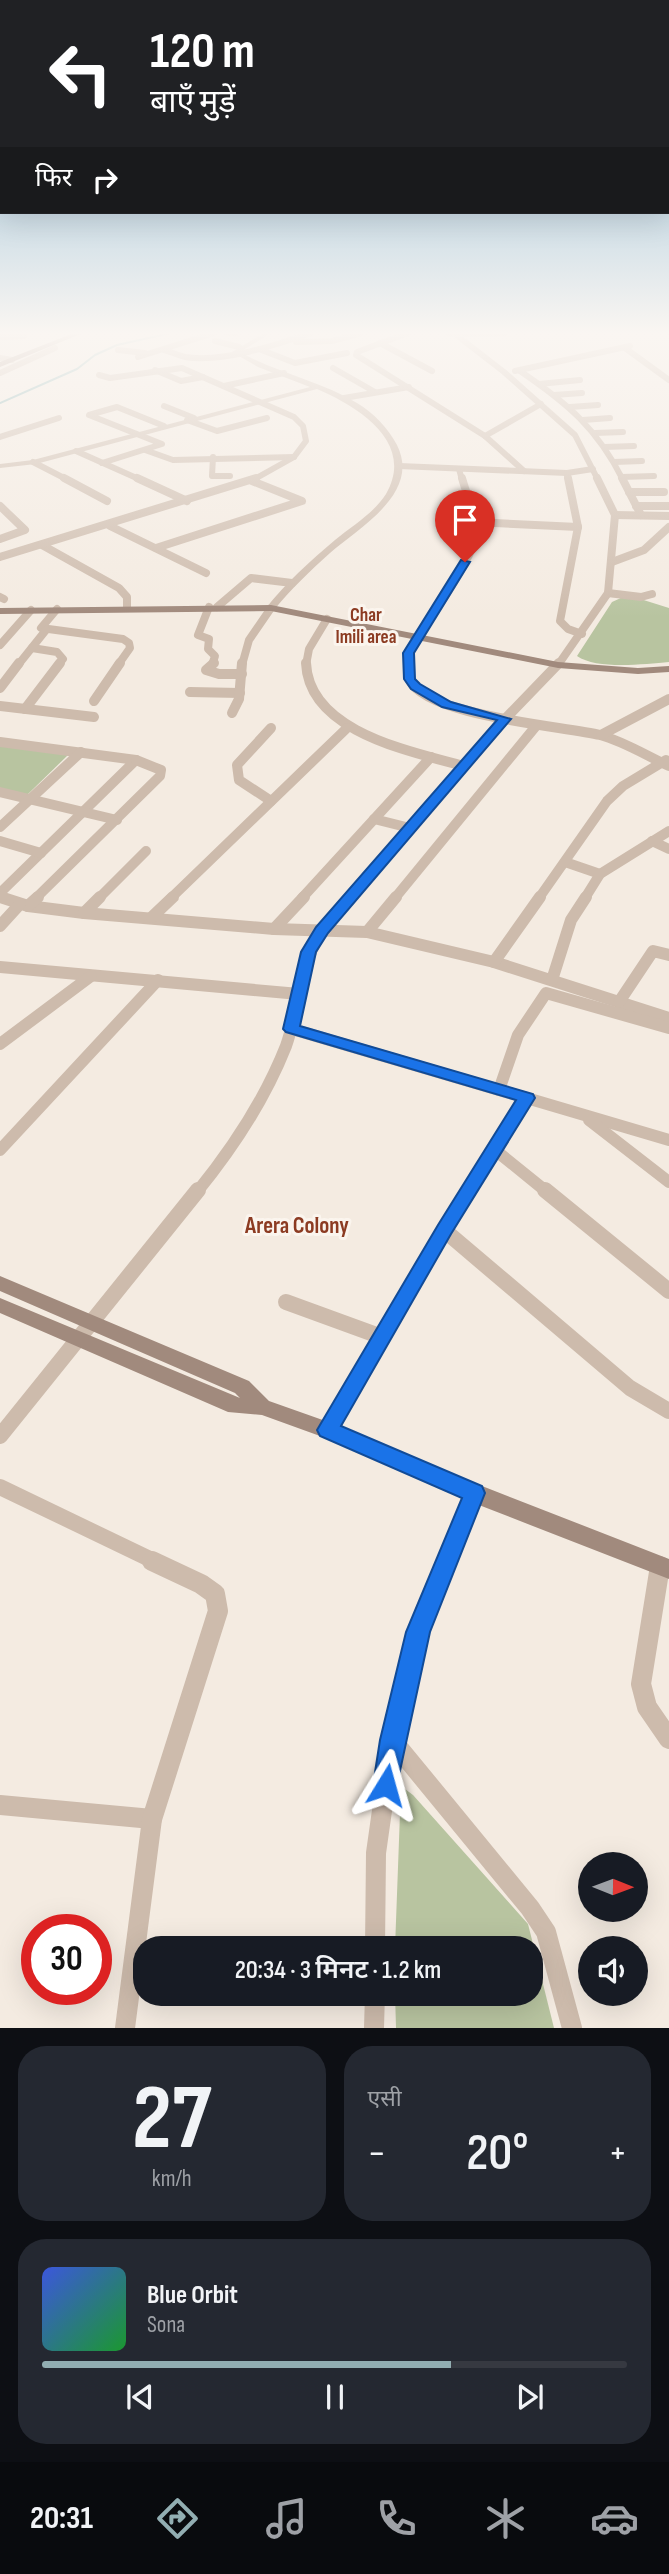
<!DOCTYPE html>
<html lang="hi">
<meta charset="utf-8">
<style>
:root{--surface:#171b24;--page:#242831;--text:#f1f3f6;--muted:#9ea1a6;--line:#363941;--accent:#92aeb2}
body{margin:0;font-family:"Sofia Sans Condensed","Noto Sans Devanagari",sans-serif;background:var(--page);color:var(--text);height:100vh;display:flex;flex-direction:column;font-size:26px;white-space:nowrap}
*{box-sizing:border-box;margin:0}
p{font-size:23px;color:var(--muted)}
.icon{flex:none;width:38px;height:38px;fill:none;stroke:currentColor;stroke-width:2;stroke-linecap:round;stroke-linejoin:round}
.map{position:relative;height:2028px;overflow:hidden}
.side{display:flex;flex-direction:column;gap:18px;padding:18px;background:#0d0f14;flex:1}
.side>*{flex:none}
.hud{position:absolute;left:0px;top:0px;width:670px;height:214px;box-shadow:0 7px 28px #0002;background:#202124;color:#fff;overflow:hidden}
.needle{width:46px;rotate:91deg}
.fabs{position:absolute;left:578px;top:1852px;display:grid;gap:14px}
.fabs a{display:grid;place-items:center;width:70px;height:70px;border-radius:50%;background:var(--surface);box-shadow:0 7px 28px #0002;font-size:35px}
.speed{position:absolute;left:21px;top:1914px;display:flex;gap:14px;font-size:35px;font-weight:700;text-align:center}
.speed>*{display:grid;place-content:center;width:91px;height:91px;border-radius:50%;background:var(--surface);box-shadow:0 7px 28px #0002;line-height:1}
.speed .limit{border:10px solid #d22;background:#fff;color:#111}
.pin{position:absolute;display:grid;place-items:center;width:60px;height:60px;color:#fff;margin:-72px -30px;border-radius:50% 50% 50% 0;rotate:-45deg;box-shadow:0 0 7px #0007}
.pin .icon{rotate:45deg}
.me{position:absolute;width:77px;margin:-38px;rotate:8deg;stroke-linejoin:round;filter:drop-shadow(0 0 5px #0008)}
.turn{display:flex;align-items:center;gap:24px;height:147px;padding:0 35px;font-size:32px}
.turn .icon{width:91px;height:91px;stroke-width:2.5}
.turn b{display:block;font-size:49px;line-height:60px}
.then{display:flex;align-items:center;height:66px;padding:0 35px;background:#0003;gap:14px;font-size:26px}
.big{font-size:52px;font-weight:600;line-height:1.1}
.side .card{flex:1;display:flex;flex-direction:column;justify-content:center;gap:10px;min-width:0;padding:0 24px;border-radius:28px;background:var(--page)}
.side .dial{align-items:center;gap:0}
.dial b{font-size:91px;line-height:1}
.song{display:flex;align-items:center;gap:21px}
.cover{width:84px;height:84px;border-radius:10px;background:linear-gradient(135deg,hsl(230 70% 55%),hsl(130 70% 35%))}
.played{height:7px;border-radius:4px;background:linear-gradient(90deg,var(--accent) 70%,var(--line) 70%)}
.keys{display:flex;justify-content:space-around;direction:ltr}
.heat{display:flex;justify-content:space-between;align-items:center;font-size:38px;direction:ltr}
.side .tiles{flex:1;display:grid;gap:18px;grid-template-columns:1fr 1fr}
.card:last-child{grid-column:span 2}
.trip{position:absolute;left:133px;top:1936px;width:410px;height:70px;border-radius:28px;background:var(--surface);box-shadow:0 7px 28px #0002;font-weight:600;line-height:70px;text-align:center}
.tabs{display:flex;height:112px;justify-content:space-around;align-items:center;background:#090b0e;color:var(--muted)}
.tabs .icon{width:49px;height:49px}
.tabs .current{color:var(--accent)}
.tabs b{font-size:32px;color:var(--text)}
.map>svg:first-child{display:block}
</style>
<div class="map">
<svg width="669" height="2028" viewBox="0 0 669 2028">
<rect width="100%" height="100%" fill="#f4ebe1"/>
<g fill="#b8c4a0">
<path d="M623,597H634L669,608V662C644,664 597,670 577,656L612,602Z"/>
<path d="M0,746L68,755L26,796L0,789Z"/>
<path d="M401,1786L413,1795L528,1924L554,2028H396L395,1993H530V1948H395Z"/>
</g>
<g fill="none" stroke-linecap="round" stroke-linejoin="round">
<path stroke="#7fb0b2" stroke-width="2" d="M0,403L77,369L95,355L117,345L171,333"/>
<g stroke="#cdbbac" stroke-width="6">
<path d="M228,333H236"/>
<path d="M408,333L357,352L356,355L485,436L524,471"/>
<path d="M449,333L455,334L504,372L575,435L598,480"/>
<path d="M456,334L505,333"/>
<path d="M0,337L24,336"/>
<path d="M215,341L239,347"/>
<path d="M296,342L332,341L361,333"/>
<path d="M380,343L432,371"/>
<path d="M625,348L669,380"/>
<path d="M259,349L295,363L347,353"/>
<path d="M118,350L145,353"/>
<path d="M164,350C171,352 178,355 185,357C222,363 276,345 311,333"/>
<path d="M138,357L214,333"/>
<path d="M0,358L12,360"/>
<path d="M333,368L375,392"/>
<path d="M155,370L181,381L203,377"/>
<path d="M515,371L630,346"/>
<path d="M520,371C567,403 597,428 623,480"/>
<path d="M0,373L55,348"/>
<path d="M99,375L110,378L182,368L294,417L303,426L306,441L294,457L253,480"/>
<path d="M539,384L580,380"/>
<path d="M224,386L284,373"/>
<path d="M554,395L582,393"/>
<path d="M344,398L409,387"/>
<path d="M164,406L194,418"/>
<path d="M570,407L598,405"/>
<path d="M187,420L217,431L267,418"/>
<path d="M583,420L610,418"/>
<path d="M595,433L623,432"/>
<path d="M485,436L541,404"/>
<path d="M0,437L59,418"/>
<path d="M604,447L634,446"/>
<path d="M145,450L173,460L294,457"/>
<path d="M76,451L141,480"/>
<path d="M213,457L212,476H230"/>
<path d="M33,462L68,480"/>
<path d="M614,462L642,461"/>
<path d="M102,463L162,444L89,415L117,407L164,426"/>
<path d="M399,466L567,473L593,469"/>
<path d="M459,469L462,480"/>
<path d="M567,473L568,480"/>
<path d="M621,477L654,476"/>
</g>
<g stroke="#cdbbac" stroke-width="8">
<path d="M64,478L107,501"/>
<path d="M137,478L187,501"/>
<path d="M568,478L578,527L560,621L568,629L582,634"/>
<path d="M622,478L641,515"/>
<path d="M629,492H664"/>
<path d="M0,506L25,530L0,539"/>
<path d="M636,506H668"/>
<path d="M615,515L669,516"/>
<path d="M474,522L578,527"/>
<path d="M110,526L206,573"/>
<path d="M42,545L119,588L127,597V608"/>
<path d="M156,548L302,501L252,481"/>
<path d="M0,557L256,478"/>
<path d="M612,562L644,550L669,527"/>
<path d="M608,593L641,597L652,594"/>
<path d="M0,597L4,599"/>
<path d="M209,607L198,635L209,639L208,649L215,656L212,665"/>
<path d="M217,607L251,578L292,583"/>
<path d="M57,609L41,628L123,639L129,643L130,648L118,665"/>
<path d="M0,645L31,610"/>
<path d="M32,648L57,652L63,659L58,665"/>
<path d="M18,665L46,630"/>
<path d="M242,665L249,640L271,608"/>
<path d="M306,665L309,649L327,619"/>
<path d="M409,665L408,652C423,629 472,561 475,538C477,519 467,496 462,478"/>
<path d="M558,665L608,593L615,515L597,478"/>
</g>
<g stroke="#cdbbac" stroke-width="10">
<path d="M214,663L206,670L219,674H242"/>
<path d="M306,663C309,732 410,751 463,766"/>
<path d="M409,663C409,668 409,675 410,680C426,716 563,726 600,735C623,741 647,756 669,766"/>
<path d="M0,688L19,663"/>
<path d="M190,692L240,693"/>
<path d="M94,701L120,663"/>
<path d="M0,706L94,717"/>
<path d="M25,709L60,663"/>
<path d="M232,713L239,699L242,663"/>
<path d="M271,728L237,765L239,780L271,801"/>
<path d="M601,735L669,699"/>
<path d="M0,742L136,760L0,893"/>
<path d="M0,792L117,820"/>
<path d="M374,819L410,828"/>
<path d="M0,827L81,752"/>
<path d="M0,841L41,853"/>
<path d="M652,841L669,849"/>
<path d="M565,862L600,874"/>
<path d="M0,897L4,898"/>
<path d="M36,898L160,776L161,770L136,760"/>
<path d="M99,898L146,851"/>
<path d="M171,898L347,728"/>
<path d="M302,898L431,757"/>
<path d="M350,898L505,719L559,663"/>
<path d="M395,898L536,726"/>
<path d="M539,898L607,801L623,786L666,760"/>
<path d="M585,898L600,874L669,831"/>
</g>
<g stroke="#cdbbac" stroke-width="12">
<path d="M0,897L28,906L84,913L274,929L367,932L494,962L669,1018"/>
<path d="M28,906L38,897"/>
<path d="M84,913L100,897"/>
<path d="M152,917L173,897"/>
<path d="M0,926L20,904"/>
<path d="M274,929L304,897"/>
<path d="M367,932L396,897"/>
<path d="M494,962L540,897"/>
<path d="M0,967L299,994"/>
<path d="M552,980L571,920L586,897"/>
<path d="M619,1002L653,951L669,955"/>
<path d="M292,1029L669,1140"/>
<path d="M0,1044L91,976"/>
<path d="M499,1090L518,1035L546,993L669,1028"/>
<path d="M589,1120L669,1182"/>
<path d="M494,1149L547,1192"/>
<path d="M0,1150L158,980"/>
<path d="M197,1192C233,1148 265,1099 286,1046C298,1012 299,975 315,943C324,925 339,911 352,897"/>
<path d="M468,1192L527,1098"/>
</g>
<g stroke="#cdbbac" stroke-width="16">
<path d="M469,1190L444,1230L630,1388L669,1411"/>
<path d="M545,1190L669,1291"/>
<path d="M286,1302L382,1337"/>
<path d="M327,1430L444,1230"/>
<path d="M0,1436L198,1190"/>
<path d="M0,1487L156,1562"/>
<path d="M446,1562L474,1493"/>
</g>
<g stroke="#cdbbac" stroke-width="20">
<path d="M660,1566L641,1684L647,1707L669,1739"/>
<path d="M392,1740L530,1908L546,1932L572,2028"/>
<path d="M0,1805L152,1819"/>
<path d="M375,1948L376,1853L392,1740L418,1632L447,1561"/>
<path d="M125,2028L152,1819L218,1611L215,1594L201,1584L152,1561"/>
<path d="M374,2028L375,1993"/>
</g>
<path fill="#cdbbac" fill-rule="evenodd" d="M264,333H271L240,352C277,373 321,381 357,403C374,413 388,428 397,445C421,493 360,527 330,553C310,571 291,589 274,610L266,608C286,583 310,561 335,540C352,526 374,513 386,494C416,442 357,406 317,389L36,464L0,468V464L33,460L310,387L258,367L232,352Z"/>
<g fill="#a18a7d" fill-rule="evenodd">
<path d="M74,333H83L0,367V362Z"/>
<path d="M271,605L558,662L638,668L669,666V672L638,674L558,668L271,611L0,614V608Z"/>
<path d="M0,1276L249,1381L269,1401L334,1424L482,1486L669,1559V1579L466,1500L320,1436L262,1415L228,1412L0,1313V1298L240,1398L235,1393L0,1291Z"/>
</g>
</g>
<linearGradient id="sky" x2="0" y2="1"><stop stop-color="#7eb2d2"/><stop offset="0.54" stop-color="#faf6f2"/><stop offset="1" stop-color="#faf6f2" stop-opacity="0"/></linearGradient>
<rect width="669" height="617" fill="url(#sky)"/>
<path fill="#1a73e8" stroke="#114b97" stroke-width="2" d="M461,560L470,562L414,653L415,679L420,684L451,702L511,719L328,933L316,952L300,1026L533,1094L535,1098L451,1234L341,1426L482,1486L485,1493L430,1632L395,1794L386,1798L377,1794L373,1785L380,1740L406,1632L462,1498L320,1436L317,1430L438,1225L516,1100L286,1032L283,1029L301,952L316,927L497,720L442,707L411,689L404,679L403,653Z"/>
<g text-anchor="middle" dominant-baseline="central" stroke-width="6" stroke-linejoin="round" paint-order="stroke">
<g font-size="19" font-weight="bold" fill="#8c3b22" stroke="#fbf5ee">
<text x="366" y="615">Char<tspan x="366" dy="22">Imili area</tspan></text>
</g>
<g font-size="23" font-weight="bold" fill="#8c3b22" stroke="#fbf5ee">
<text x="297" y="1226">Arera Colony</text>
</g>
</g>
</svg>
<div class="fabs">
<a><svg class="needle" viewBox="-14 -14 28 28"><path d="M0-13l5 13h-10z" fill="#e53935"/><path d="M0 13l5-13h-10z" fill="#9ea1a6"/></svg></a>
<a><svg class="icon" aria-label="sound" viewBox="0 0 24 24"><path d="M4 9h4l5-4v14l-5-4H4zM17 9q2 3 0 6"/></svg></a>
</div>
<div class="speed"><div class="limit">30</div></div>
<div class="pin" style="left:465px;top:562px;background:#d93025"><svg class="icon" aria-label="arrive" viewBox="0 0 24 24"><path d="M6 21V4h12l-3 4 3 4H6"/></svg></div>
<svg class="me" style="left:386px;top:1785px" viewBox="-20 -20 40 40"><path d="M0-17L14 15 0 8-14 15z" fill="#1a73e8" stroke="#fff" stroke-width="4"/></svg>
<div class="trip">20:34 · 3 मिनट · 1.2 km</div>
<div class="hud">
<div class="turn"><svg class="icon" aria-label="left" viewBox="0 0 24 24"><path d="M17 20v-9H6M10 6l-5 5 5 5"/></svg><div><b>120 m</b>बाएँ मुड़ें</div></div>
<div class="then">फिर<svg class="icon" aria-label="right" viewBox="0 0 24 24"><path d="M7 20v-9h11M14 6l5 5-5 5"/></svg></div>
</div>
</div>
<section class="side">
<div class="tiles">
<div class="card dial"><b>27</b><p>km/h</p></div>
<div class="card"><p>एसी</p>
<div class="heat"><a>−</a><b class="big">20°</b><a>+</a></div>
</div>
<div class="card">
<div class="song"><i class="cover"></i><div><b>Blue Orbit</b><p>Sona</p></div></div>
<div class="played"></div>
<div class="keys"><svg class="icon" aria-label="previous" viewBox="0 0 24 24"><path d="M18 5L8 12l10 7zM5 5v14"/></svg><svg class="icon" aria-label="pause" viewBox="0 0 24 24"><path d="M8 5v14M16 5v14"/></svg><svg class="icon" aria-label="next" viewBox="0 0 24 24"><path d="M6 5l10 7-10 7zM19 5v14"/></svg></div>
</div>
</div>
</section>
<nav class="tabs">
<b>20:31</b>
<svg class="icon current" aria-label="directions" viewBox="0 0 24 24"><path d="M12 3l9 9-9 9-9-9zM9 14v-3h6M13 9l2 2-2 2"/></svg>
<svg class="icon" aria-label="music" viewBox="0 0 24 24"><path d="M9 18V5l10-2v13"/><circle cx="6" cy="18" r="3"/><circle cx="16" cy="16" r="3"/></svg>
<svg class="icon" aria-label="phone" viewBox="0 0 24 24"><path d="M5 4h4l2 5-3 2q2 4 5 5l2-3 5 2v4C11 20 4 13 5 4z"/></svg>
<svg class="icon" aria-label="climate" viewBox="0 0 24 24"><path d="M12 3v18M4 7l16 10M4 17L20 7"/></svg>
<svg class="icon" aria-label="car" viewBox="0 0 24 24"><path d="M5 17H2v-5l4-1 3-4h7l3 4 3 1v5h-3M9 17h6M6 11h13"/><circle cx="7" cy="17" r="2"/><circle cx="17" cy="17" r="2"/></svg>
</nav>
